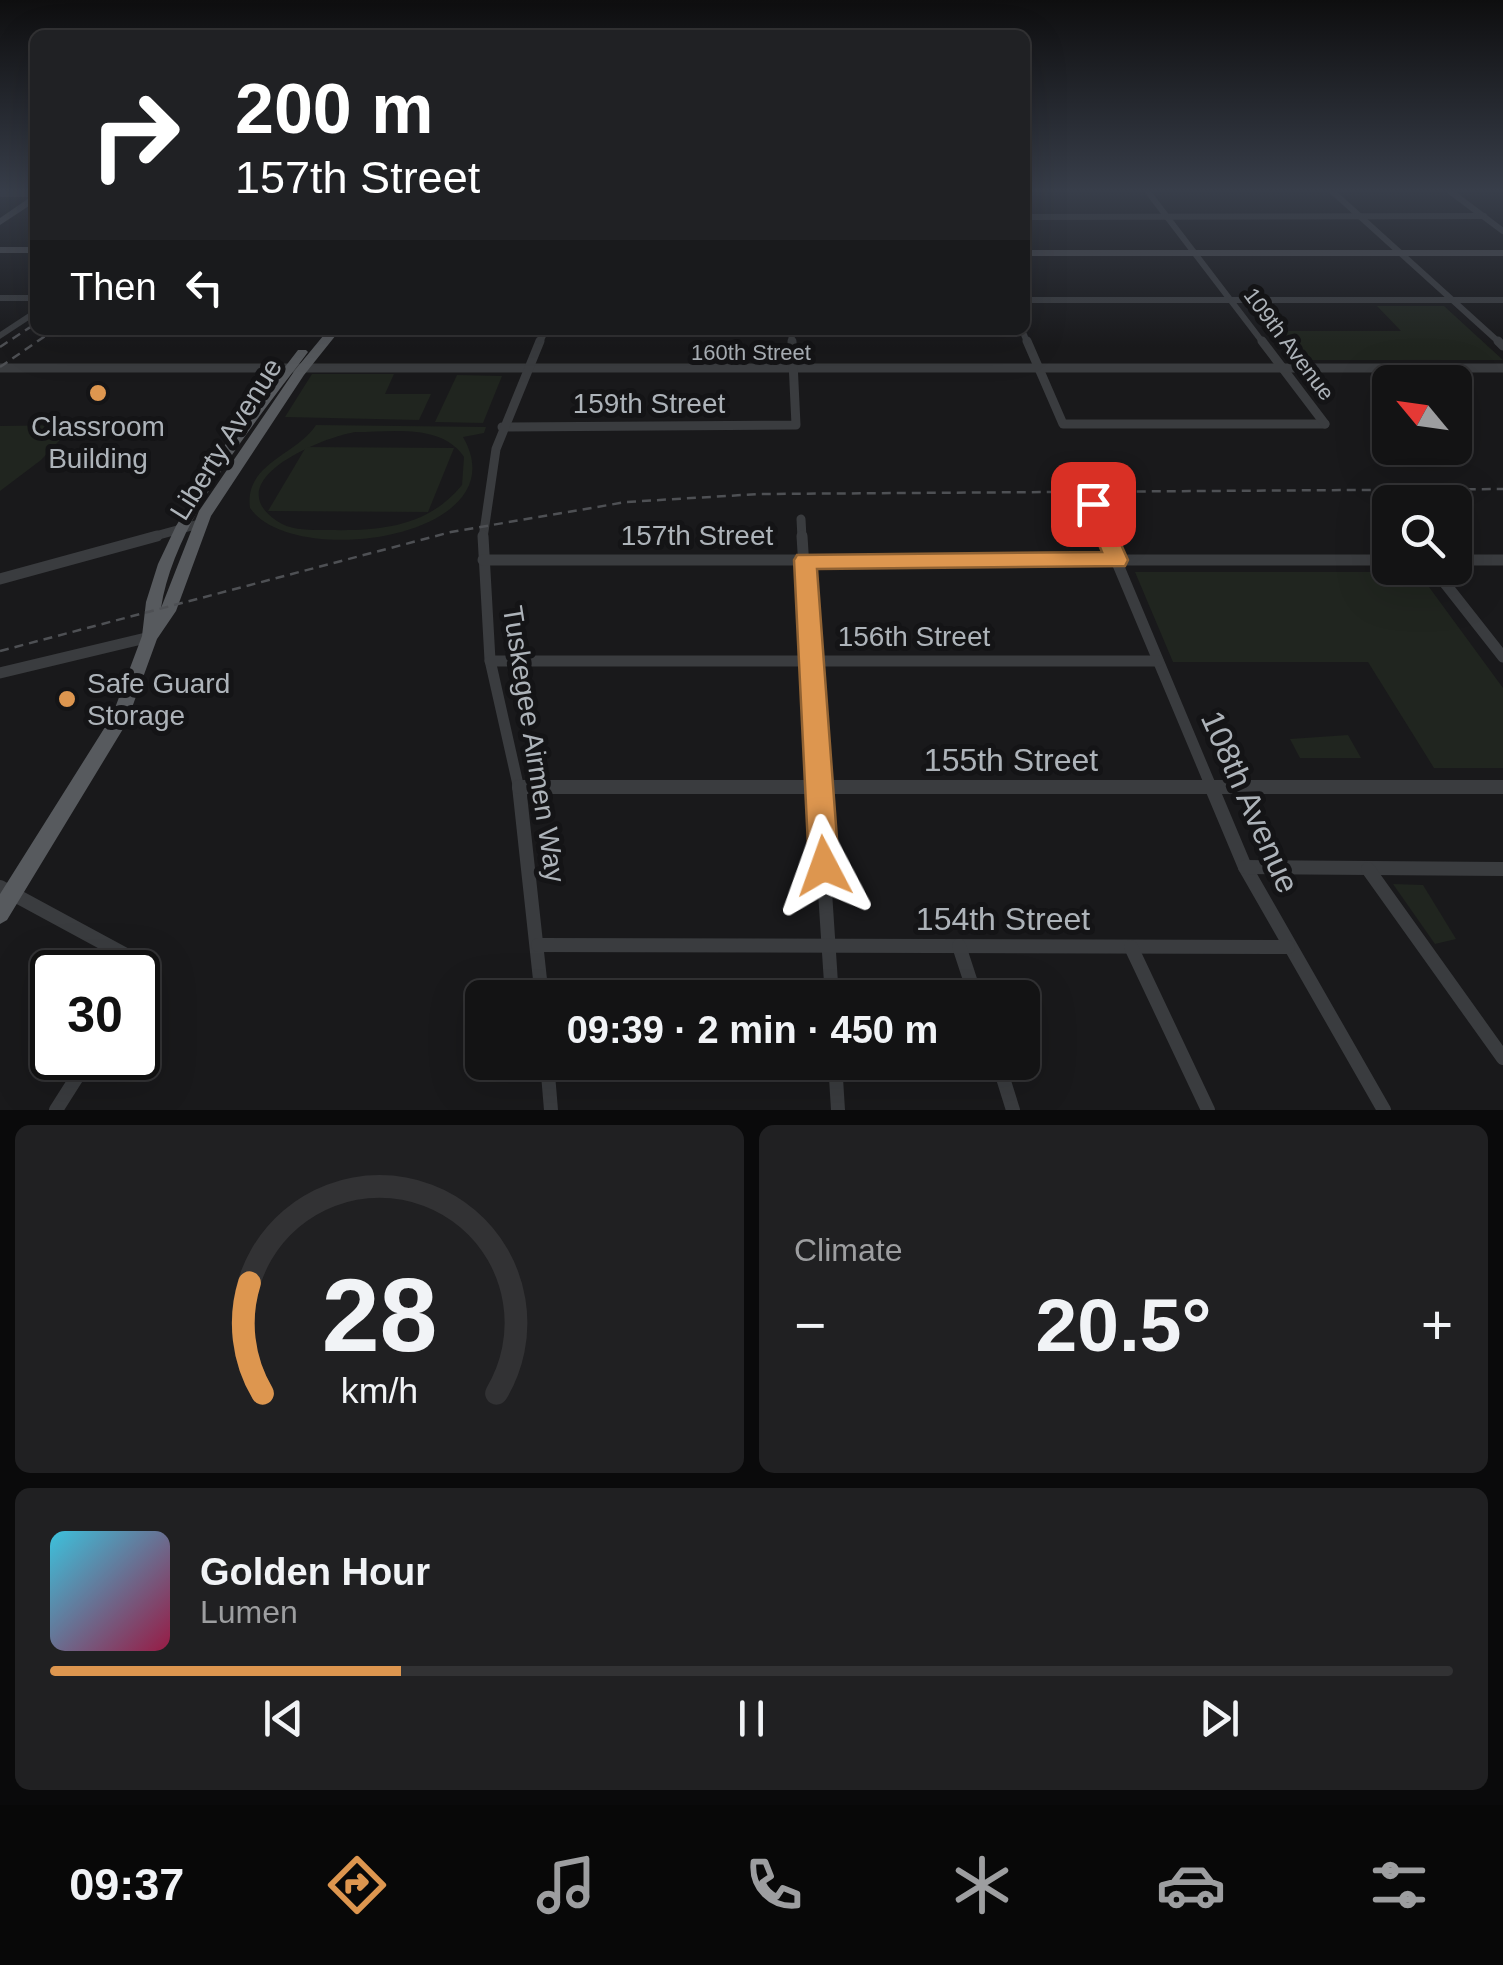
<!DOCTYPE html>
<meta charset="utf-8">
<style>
:root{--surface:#131314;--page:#202022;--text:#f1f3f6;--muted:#9d9ea0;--line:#323234;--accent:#dd964f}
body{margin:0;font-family:Helvetica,sans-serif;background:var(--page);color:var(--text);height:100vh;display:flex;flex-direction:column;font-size:38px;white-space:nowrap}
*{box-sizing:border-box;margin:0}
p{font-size:32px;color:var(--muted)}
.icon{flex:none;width:55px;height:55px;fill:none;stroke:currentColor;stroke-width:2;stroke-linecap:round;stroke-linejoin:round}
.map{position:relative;height:1110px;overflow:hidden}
.sheet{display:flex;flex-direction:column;gap:15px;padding:15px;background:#0a0a0b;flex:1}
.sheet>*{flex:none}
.hud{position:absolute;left:30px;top:30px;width:1000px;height:305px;border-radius:15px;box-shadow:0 10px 40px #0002,0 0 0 2px var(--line);background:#202124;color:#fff;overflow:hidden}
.needle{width:65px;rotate:299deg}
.controls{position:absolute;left:1372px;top:365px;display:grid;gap:20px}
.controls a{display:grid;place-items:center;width:100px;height:100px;border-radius:15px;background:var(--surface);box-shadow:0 10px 40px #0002,0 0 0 2px var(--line);font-size:50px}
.speed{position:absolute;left:30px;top:950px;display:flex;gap:20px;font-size:50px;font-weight:700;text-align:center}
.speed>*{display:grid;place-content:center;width:130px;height:130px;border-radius:50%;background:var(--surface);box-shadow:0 10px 40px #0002,0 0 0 2px var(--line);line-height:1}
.speed .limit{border:5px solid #111;border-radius:15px;background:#fff;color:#111}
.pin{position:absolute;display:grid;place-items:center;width:85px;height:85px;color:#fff;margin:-42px;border-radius:20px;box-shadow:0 5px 15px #0006}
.me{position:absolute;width:110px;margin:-55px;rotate:356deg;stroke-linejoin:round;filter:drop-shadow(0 0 8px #0008)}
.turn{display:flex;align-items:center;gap:35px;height:210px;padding:0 40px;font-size:45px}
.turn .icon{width:130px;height:130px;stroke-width:2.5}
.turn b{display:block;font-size:70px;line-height:85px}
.then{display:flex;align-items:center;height:95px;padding:0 40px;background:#0003;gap:20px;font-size:38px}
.big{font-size:75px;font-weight:700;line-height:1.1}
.sheet .card{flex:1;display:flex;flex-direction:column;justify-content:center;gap:15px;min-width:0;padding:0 35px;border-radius:15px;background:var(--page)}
.sheet .dial{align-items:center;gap:0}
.dial svg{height:260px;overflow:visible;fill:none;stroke:var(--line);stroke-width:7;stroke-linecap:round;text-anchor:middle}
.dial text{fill:var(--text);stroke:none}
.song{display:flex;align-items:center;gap:30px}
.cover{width:120px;height:120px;border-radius:15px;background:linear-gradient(135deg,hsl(190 70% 55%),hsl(340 70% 35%))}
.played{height:10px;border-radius:5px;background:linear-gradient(90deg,var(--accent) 25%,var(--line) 25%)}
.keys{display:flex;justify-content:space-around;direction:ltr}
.heat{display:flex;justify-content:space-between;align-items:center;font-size:55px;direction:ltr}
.sheet .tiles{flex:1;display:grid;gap:15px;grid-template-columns:1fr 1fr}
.card:last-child{grid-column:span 2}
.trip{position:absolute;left:465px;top:980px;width:575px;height:100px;border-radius:15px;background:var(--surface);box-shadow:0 10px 40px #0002,0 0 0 2px var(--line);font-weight:700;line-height:100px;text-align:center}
.tabs{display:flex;height:160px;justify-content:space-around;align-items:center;background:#080808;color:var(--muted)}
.tabs .icon{width:70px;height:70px}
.tabs .on{color:var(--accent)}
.tabs b{font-size:45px;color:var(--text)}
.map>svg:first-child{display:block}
</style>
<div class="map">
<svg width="1503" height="1110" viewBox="0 0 1503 1110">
<rect width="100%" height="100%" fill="#19191b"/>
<g fill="#20251f" fill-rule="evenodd">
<path d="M1377,306H1444L1503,360H1291L1267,331H1401Z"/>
<path d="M312,374H394L385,394H431L419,420L285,417Z"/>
<path d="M457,375L502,376L483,423L435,422Z"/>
<path d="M74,425L41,460L0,491V426Z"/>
<path d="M316,425L486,427L484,433L463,437C521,537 294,571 250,508C244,463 297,455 316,425ZM356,432C391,432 442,423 464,457L462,485C428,527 380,531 329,530C312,530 291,531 277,521C216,480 325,436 356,432Z"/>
<path d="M306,447L454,448L428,512L268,511Z"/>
<path d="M1135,572H1418L1503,688V768H1434L1368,662H1173Z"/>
<path d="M1348,735L1361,758H1300L1290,739Z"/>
<path d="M1393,884L1423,885L1456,939L1435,944Z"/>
</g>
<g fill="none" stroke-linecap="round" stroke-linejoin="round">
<g stroke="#3a3c3f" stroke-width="6">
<path d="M1148,192L1264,344"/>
<path d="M1333,192L1501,344"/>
<path d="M1451,192L1503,231"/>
<path d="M0,194H35"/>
<path d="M1025,217L1484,216"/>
<path d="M0,298H35"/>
<path d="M1025,300H1503"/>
<path d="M791,330L792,344"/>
<path d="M1022,330L1028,344"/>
<path d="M539,344L546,330"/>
</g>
<g stroke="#3a3c3f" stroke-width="9">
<path d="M1027,341L1063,424H1325"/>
<path d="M1262,341L1325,424"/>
<path d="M1498,341L1503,346"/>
<path d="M0,368H1503"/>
<path d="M502,427L796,425L792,341"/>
<path d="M1093,504L1107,538"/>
<path d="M1387,505L1390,509"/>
<path d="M801,519L802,538"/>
<path d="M148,538L199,524"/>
<path d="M483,538L496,449L540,341"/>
</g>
<g stroke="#3a3c3f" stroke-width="11">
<path d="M483,536L490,660L519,789"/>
<path d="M802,536L818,789"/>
<path d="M1106,536L1212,789"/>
<path d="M483,560H1390"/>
<path d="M1455,560H1503"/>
<path d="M1433,568L1503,657"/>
<path d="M0,579L157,536"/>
<path d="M490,661H1158"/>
<path d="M0,673L150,637"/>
<path d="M519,787H1503"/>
</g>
<g stroke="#3a3c3f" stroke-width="14">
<path d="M519,786L542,998"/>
<path d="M818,786L832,998"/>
<path d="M1211,786L1245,867L1384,1110"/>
<path d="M519,787H1503"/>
<path d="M1245,867L1503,869"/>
<path d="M1368,869L1503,1058"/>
<path d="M0,887L146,966L138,979"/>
<path d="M538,945L1288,947"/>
<path d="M959,946L976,998"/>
<path d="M1131,947L1208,1110"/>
<path d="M547,1062L551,1110"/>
<path d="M835,1062L838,1110"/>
<path d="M998,1062L1013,1110"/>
<path d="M56,1110L89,1058"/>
</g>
<path fill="#3a3c3f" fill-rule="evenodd" d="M35,309V316L0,339V332Z"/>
<g fill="#494b4f" fill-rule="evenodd">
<path d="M32,196H35V202L0,225V218Z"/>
<rect x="0" y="247" width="35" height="6"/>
<rect x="1025" y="250" width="478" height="6"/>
</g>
<path fill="#575a5e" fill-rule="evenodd" d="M328,330H340L304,375L211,516L176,611L157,639L126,724L7,920L0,924V894L112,716L142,636L146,602L158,564L176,526L225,445L298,350H306L308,352C256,421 174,521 161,608L199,511L295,370Z"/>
<g stroke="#4e5054" stroke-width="2.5" stroke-dasharray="9 6" stroke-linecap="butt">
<path d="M0,347L35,324"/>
<path d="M0,367L54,330"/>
<path d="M0,651L451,532L626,502L759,494L1503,489"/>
</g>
</g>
<linearGradient id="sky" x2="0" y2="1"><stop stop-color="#0e0e0f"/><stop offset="0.55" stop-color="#383e4a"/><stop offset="1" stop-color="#383e4a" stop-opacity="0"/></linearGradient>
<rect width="1503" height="347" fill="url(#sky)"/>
<path fill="#dd964f" stroke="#906233" stroke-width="2.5" d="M1093,497L1103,504L1128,560L1125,566L817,569L839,866L835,877L824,881L813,877L809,866L794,560L797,555L1102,552L1082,504Z"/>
<g fill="#dd964f" stroke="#141416" stroke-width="4">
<circle cx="98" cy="393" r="10"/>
<circle cx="67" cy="699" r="10"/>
</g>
<g text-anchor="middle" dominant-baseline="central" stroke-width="10" stroke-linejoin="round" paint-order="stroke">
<g font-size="22" fill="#adb3b9" stroke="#141416">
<text transform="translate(1289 344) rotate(53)">109th Avenue</text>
<text x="751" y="352">160th Street</text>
</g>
<g font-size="28" fill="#adb3b9" stroke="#141416">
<text x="649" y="403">159th Street</text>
<text transform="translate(226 439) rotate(-58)">Liberty Avenue</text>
<text x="697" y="535">157th Street</text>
<text x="914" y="636">156th Street</text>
<text transform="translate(534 744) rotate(81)">Tuskegee Airmen Way</text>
</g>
<g font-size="28" fill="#adb3b9" stroke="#141416">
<text x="98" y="426">Classroom<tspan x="98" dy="32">Building</tspan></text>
<text x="87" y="683" text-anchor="start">Safe Guard<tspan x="87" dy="32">Storage</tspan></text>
</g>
<g font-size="32" fill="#adb3b9" stroke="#141416">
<text x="1011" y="760">155th Street</text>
<text transform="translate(1250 802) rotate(66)">108th Avenue</text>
<text x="1003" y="919">154th Street</text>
</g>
</g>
</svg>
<div class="controls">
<a><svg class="needle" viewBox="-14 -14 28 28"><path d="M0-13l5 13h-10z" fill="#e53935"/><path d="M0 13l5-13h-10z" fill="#9d9ea0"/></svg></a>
<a><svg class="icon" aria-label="search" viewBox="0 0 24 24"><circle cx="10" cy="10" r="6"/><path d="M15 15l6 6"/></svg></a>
</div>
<div class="speed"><div class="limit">30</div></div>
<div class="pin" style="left:1093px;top:504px;background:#d93025"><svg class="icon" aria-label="arrive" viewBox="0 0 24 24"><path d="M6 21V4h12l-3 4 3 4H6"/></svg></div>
<svg class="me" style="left:824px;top:866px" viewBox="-20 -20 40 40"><path d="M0-17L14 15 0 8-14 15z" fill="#dd964f" stroke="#fff" stroke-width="4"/></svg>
<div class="trip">09:39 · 2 min · 450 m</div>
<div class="hud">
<div class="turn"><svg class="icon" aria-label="right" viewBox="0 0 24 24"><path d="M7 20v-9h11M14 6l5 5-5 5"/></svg><div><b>200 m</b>157th Street</div></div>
<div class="then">Then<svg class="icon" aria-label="left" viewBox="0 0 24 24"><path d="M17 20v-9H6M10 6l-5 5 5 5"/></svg></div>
</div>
</div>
<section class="sheet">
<div class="tiles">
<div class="card dial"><svg viewBox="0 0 100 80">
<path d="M14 69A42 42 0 1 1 86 69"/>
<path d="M14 69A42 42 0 0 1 10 35" stroke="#dd964f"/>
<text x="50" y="56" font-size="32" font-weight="700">28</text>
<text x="50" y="72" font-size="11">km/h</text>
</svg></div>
<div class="card"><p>Climate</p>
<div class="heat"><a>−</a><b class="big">20.5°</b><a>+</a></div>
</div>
<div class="card">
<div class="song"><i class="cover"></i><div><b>Golden Hour</b><p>Lumen</p></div></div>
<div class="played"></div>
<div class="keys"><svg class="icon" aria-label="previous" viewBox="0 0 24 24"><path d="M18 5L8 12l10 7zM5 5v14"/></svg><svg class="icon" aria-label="pause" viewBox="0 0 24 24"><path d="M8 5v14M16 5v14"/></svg><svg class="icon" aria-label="next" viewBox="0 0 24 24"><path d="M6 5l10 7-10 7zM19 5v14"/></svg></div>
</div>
</div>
</section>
<nav class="tabs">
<b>09:37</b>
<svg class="icon on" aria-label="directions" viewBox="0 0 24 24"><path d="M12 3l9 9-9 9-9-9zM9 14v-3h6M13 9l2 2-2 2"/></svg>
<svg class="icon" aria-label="music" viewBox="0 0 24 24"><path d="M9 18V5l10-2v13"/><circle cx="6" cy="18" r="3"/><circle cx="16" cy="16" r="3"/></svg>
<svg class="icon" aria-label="phone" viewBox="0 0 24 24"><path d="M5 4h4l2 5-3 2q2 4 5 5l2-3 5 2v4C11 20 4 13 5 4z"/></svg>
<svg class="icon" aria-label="climate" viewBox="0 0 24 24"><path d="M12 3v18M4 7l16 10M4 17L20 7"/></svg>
<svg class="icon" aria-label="car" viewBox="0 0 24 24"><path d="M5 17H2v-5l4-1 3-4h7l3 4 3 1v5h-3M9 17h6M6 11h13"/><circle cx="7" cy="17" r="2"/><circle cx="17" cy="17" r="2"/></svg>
<svg class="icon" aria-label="filters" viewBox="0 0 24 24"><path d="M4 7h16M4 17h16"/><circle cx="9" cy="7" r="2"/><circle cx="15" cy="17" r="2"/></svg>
</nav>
